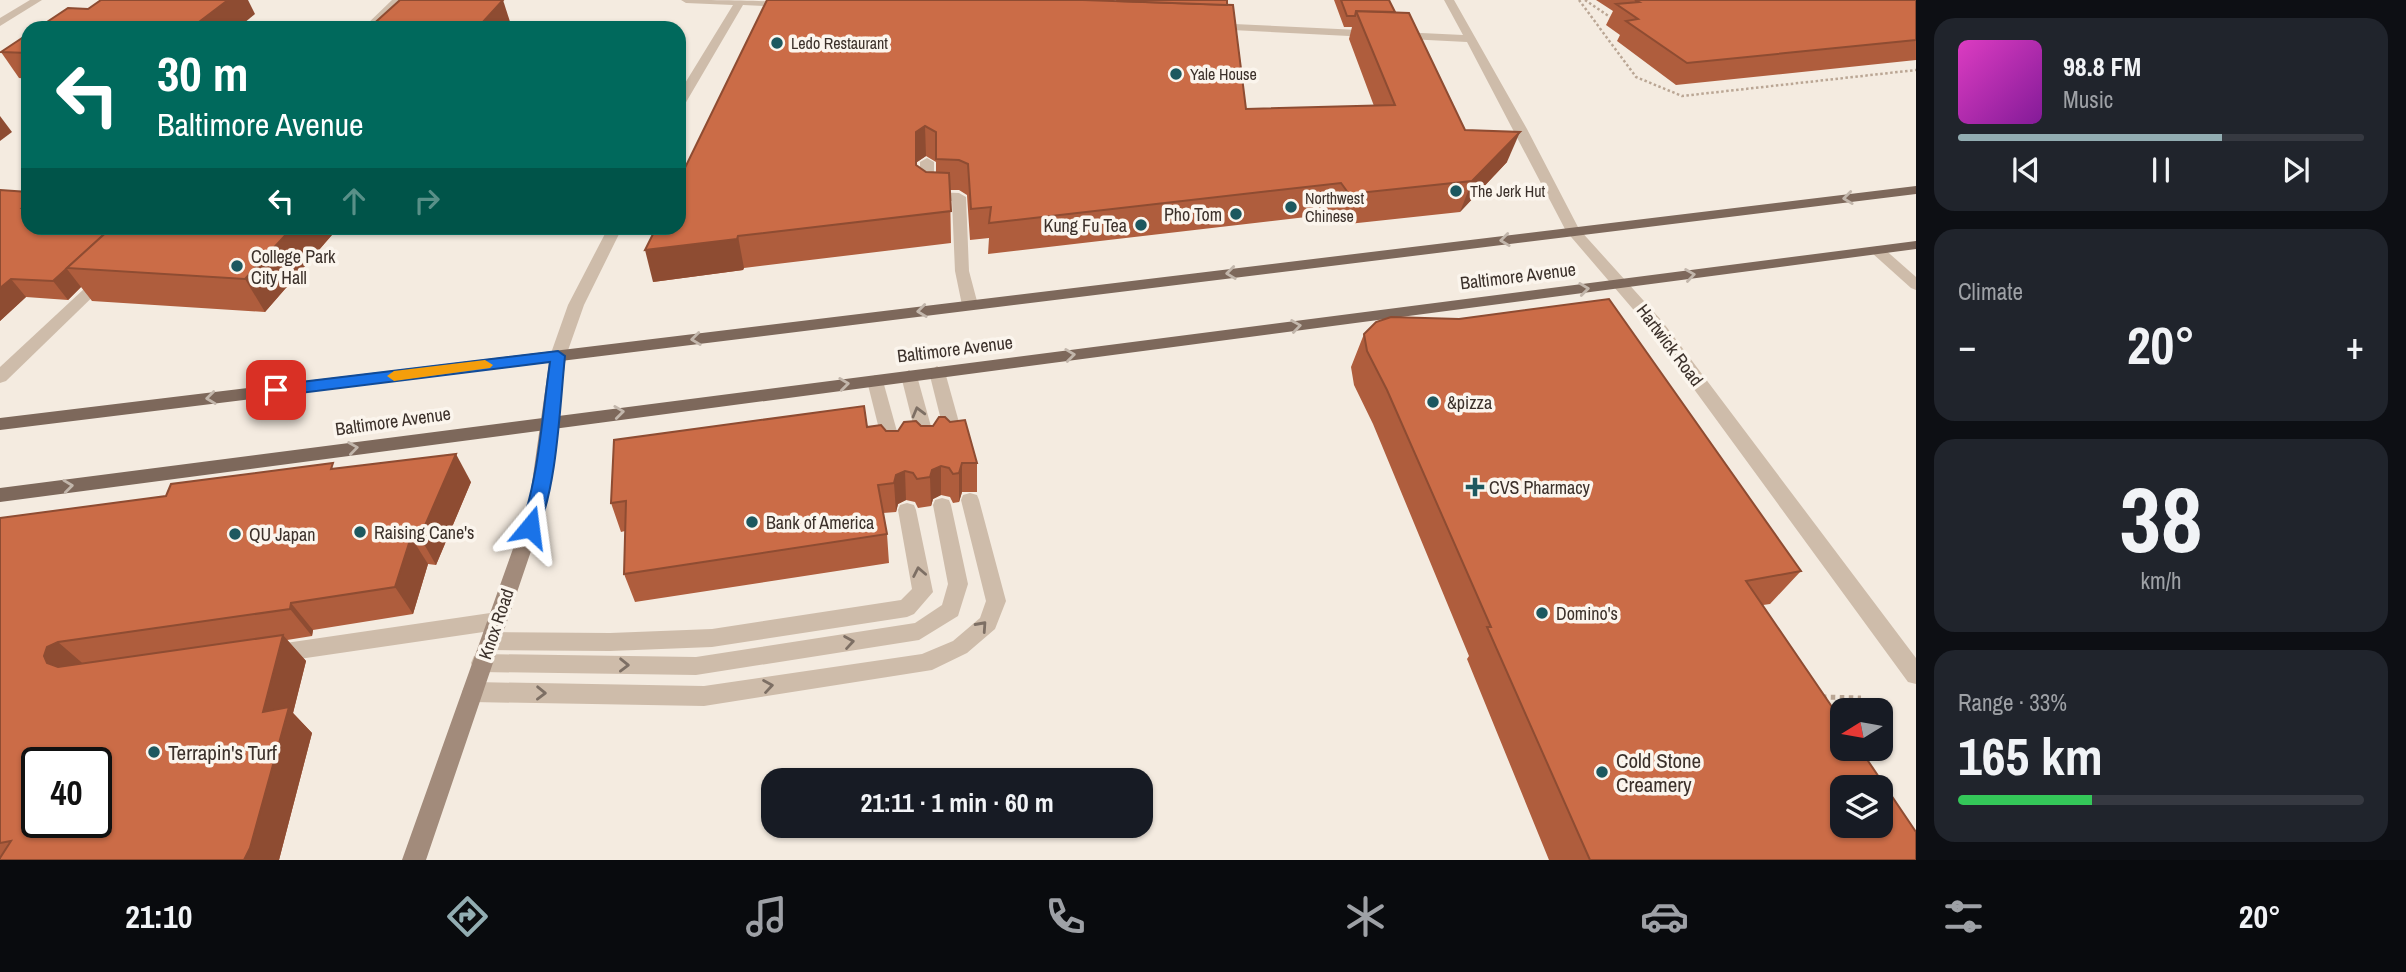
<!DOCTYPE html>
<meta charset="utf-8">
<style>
:root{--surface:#171b24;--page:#20242c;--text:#f1f3f6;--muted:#9ea1a6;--line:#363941;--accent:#92adb2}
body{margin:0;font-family:"Archivo Narrow",sans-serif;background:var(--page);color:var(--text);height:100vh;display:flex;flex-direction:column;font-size:26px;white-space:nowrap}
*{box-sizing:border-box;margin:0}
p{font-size:23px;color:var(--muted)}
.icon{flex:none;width:38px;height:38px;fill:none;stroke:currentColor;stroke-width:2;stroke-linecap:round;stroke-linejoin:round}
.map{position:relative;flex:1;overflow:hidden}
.sheet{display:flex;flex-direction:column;gap:18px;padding:18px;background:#0d0f14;width:490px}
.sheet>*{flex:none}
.banner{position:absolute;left:21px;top:21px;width:665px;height:214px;border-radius:21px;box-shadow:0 2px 5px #0004;background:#00695c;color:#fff;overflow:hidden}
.needle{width:46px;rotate:259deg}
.controls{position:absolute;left:1830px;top:698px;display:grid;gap:14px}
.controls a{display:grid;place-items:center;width:63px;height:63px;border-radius:14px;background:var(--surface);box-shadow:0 2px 5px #0004;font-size:35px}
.speed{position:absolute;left:21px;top:747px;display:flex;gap:14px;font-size:35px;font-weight:700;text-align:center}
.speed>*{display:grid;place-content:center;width:91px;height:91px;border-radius:50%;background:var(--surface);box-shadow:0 2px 5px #0004;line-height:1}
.speed .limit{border:4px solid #111;border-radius:10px;background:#fff;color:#111}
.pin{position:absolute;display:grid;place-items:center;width:60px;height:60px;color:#fff;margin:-30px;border-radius:14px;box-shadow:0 4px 10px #0006}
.me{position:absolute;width:77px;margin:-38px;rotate:16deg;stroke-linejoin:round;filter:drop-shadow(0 0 5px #0008)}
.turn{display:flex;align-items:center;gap:24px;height:147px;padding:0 21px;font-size:32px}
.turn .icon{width:91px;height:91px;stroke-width:2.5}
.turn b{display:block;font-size:49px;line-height:60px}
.lanes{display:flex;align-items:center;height:66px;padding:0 21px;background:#0003;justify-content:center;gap:35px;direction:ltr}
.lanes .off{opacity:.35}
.big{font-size:52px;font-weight:700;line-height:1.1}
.sheet .widget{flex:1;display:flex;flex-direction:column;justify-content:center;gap:10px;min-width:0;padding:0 24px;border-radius:21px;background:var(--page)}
.sheet .dial{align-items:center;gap:0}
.dial b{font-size:91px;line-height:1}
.song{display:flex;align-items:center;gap:21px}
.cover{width:84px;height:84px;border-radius:10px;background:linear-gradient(135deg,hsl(310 70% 55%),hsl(290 70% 35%))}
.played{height:7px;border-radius:4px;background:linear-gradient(90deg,var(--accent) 65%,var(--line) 65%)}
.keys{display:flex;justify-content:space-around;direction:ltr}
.heat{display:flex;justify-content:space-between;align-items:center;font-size:38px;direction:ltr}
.charge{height:10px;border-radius:5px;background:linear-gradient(90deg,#34c759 33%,var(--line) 0)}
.trip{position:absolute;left:761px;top:768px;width:392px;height:70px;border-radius:21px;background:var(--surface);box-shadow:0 2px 5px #0004;font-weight:700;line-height:70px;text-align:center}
.dock{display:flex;height:112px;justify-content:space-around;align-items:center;background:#090b0e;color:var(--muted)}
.dock .icon{width:49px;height:49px}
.dock .current{color:var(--accent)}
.dock b{font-size:32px;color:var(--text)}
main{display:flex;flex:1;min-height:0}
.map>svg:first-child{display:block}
</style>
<main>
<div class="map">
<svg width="1916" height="860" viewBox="0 0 1916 860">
<rect width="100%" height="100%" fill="#f4ebe0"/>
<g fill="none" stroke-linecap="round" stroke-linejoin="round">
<g stroke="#baa694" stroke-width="2.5" stroke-dasharray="2.5 2.5" stroke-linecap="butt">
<path d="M1579,0L1636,77L1682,96L1916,70"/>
<path d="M1585,0L1610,17"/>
</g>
<path stroke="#baa694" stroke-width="5" stroke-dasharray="4.5 4.5" stroke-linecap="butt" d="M1825,699L1824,697L1861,698"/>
<g fill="#cebcaa" fill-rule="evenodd">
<path d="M927,158L934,162V192L959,193L966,197L969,271L978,305L975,308H965L962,305L955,271L952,201L927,200L920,196V162Z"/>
<path d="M1877,246L1882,247L1916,277V290L1911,288L1872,253L1870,250Z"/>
<path d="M937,366L945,372L965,444L962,449H950L947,444L929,372Z"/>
<path d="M909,370L917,376L937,448L934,453H922L919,448L901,376Z"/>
<path d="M875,375L883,381L903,453L900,458H888L885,453L867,381Z"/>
<path d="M970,493L977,495L979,500L1006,601L995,629L967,653L932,670L704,706L473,702L465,699L462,692L465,685L473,682L704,686L922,654L953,641L980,618L986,601L961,500L963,495Z"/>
<path d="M942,498L949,500L951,505L968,584L958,616L919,640L696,675L482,672L474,670L471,663L474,656L482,654L696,657L915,623L942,605L948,584L933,505L935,500Z"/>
<path d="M907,503L914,505L916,510L933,592L914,614L907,617L712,647L610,651L491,650L484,647L481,641L484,635L491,632L610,633L712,629L901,600L912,589L898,510L900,505Z"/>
<path d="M497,612L504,615L507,621L504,627L497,630L272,663L265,660L261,654L265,648L272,645Z"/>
</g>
<g fill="#cebcaa" fill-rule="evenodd">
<path d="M30,0H42L0,26V18Z"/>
<path d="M392,0H403L374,28H363Z"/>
<path d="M681,0C702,0 781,0 794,4L789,7L743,5L685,104L679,108V93L733,5L686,3Z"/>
<path d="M1444,0H1454L1527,129L1579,229L1662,321L1916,658V684L1908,682L1650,329L1566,231L1467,42L1212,29L1207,26L1212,23L1463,35Z"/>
<path d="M608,228H622L584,305L566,356L564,360H552L550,356L568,305Z"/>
<path d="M104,273L112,278L109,281L6,381L0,383V367L99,275Z"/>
</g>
<path fill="#a28b7b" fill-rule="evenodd" d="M558,351L566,356L547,504L426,860H402L529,504L550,356Z"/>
<g fill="#7d685b" fill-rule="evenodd">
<path d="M1916,186V194L0,430V418Z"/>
<path d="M1916,241V249L0,502V488Z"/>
</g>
</g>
<g fill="#af5d3d" fill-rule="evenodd">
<path d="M1116,0H1227L1246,109L1374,106L1349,39L1352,27H1344L1334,0H1389L1395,12L1465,130L1507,162L1460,212L1339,225L1332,214L988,254L989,238L970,240L967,195L959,190H950L951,243L744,268L743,270L653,282L1116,1ZM926,156L936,162V172H926L917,166V162Z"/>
<path d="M1596,0H1916V60L1676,85L1617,41L1620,35L1606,25L1613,11Z"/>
<path d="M28,34V79L19,78L1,52Z"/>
<path d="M0,190L28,228H338L265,312L92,301L81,287L68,300L26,297L0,321Z"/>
<path d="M1364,334L1801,571L1770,604L1763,605L1916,860H1549L1467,659L1469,656L1373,424L1354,385L1351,367Z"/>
<path d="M921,426L977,463V492H962L959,502L953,503L950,497L941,495L933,499L931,506L918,508L915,502L906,500L898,504L896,512L883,513L887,534L889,563L635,602L624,574L625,531L621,532L611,503L867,427L886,431H898Z"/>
<path d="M337,468L471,482L436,565L428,564L413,614L313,630L312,636L287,640L306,661L293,713L312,733L279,860H0V518L166,496Z"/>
</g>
<g fill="#8e4c32">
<path d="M228,0H248L255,14L238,28H191Z"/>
<path d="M503,0L512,28L480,25Z"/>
<path d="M0,116L12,132L0,141Z"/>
<path d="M925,126L926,156L917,162V196L916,132Z"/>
<path d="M1520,132L1507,162L1460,212L1472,181Z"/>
<path d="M292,228H338L265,312L245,279Z"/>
<path d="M738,236L744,268L743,270L653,282L645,250Z"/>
<path d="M67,269L81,287L68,300L53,281Z"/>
<path d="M11,279L26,297L0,321V288Z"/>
<path d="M456,454L471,482L436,565L420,537Z"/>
<path d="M962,463V492L959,502V473Z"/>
<path d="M941,466V495L933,499L931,506L930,477L932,470Z"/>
<path d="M905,471L906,500L898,504L896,512L894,483L896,475Z"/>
<path d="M411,537L428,564L413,614L395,587Z"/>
<path d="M291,603L313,630L312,636L290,609Z"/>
<path d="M283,635L306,661L293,713L312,733L279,860H244L263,712Z"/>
<path d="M58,642L88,668L75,682L47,663L44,656L47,647Z"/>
</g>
<g fill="#cb6c47" stroke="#8e4c32" stroke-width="2" fill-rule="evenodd">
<path d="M101,0H228L191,28H38L68,8L88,9Z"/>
<path d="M400,0H503L480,25L553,28H369Z"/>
<path d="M767,0H1083L1233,5L1246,109L1395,105L1356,11L1409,13L1465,130L1520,132L1472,181L1349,194L1341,183L989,223L991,207L971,209L968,164L959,160L936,159V132L925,126L916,132V165L926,172L949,173L951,211L738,236L737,239L645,250L656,228H679V180Z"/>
<path d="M1118,0H1227V5L1118,1Z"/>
<path d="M1341,0H1389L1395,12L1356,11L1355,16H1347Z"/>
<path d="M1635,0H1916V40L1687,63L1626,21L1638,19L1616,4L1639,2Z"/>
<path d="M28,34V53L1,52Z"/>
<path d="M0,190L28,192V202L22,208H28V228H111L53,281L11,279L0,288Z"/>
<path d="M111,228H292L245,279L67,268Z"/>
<path d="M1609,299L1801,571L1746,581L1843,723V749H1860L1916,832V860H1590L1487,627H1491L1387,390L1367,351L1364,334L1376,322L1391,317L1459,319ZM1843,788H1881V826H1843Z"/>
<path d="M864,406L867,427L881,425L886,431H898L904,422L916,421L921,426H933L939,417H945L950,422L965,420L977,463H962L959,473L953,474L949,468L941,466L932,470L930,477L917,479L913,473L905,471L896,475L894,483L878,485L887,534L624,574L626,501L611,503L614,440Z"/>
<path d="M456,454L420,537H411L395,587L291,603L290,609L58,642L47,647L44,656L47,663L58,667L283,635L263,712L289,707L250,848L244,860H0V858L11,841L0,843V518L166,496L171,484L333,463L331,469ZM37,763H96V822H37Z"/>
</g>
<defs><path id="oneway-chevron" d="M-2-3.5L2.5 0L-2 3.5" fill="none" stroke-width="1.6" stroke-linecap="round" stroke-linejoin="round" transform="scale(1.75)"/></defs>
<g stroke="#c2b6ab">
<use href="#oneway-chevron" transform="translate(1848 198) rotate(173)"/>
<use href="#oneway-chevron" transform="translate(1505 240) rotate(173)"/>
<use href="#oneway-chevron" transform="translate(1231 273) rotate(173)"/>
<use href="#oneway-chevron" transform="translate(1690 275) rotate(-8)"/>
<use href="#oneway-chevron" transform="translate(1584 289) rotate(-7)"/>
<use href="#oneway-chevron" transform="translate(922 311) rotate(173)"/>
<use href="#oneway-chevron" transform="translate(1296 326) rotate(-8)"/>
<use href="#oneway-chevron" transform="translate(696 339) rotate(173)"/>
<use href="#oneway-chevron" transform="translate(1070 355) rotate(-7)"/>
<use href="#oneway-chevron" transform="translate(844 384) rotate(-7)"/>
<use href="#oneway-chevron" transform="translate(211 398) rotate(173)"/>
<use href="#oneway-chevron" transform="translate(619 412) rotate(-7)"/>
<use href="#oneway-chevron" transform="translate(353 448) rotate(-8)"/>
<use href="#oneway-chevron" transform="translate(68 486) rotate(-7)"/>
</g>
<g stroke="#7d6f64">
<use href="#oneway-chevron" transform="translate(918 412) rotate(-105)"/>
<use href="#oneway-chevron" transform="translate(919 572) rotate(-101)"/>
<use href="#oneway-chevron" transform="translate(982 626) rotate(-48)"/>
<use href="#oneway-chevron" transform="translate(849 642) rotate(-9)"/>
<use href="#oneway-chevron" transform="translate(624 665) rotate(1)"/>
<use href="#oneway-chevron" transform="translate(768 686) rotate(-9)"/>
<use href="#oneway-chevron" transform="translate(541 693) rotate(1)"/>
</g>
<path fill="#1a73e8" stroke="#114b97" stroke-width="2" d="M558,351L565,356C560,403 557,492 536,532H524L521,527C539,475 542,417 550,362L276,396L269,390L276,385Z"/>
<path fill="#f59e0b" d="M485,360L493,365L490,368L394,381L387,376L394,371Z"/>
<g fill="#1d585f" stroke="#fbf5ed" stroke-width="2.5">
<circle cx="777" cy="43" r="7"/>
<circle cx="1176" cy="74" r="7"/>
<circle cx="1456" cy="191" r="7"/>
<circle cx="1291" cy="207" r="7"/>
<circle cx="1236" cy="214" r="7"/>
<circle cx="1141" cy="225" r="7"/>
<circle cx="237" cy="266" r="7"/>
<circle cx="1433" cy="402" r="7"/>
<path d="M1471.5 476.5h7v7h7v7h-7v7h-7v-7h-7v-7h7z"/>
<circle cx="752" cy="522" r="7"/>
<circle cx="360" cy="532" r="7"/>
<circle cx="235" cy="534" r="7"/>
<circle cx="1542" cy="613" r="7"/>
<circle cx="154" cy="752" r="7"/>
<circle cx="1602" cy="772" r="7"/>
</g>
<g text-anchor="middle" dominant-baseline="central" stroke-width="7" stroke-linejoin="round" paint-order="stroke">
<g font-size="16" fill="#3b302a" stroke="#fbf5ed" text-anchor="start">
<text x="791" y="43">Ledo Restaurant</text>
<text x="1190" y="74">Yale House</text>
<text x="1470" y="191">The Jerk Hut</text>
<text x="1305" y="198">Northwest<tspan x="1305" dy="18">Chinese</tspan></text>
</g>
<g font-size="18" fill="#3b302a" stroke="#fbf5ed" text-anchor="start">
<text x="1222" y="214" text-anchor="end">Pho Tom</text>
<text x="1127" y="225" text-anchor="end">Kung Fu Tea</text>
<text x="251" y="256">College Park<tspan x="251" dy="21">City Hall</tspan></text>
<text x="1447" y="402">&amp;pizza</text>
<text x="1489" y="487">CVS Pharmacy</text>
<text x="766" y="522">Bank of America</text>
<text x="374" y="532">Raising Cane's</text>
<text x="249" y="534">QU Japan</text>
<text x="1556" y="613">Domino's</text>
</g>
<g font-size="18" fill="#3b302a" stroke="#fbf5ed">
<text transform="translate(1518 276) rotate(-7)">Baltimore Avenue</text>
<text transform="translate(1670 345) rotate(53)">Hartwick Road</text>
<text transform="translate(955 349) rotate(-7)">Baltimore Avenue</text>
<text transform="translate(393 421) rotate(-8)">Baltimore Avenue</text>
<text transform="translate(496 624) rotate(-71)">Knox Road</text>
</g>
<g font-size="21" fill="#3b302a" stroke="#fbf5ed" text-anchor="start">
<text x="168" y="752">Terrapin's Turf</text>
<text x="1616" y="760">Cold Stone<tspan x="1616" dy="24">Creamery</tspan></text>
</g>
</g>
</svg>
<div class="controls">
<a><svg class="needle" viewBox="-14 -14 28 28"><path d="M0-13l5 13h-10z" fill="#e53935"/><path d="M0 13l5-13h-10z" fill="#9ea1a6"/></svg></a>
<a><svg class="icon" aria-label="layers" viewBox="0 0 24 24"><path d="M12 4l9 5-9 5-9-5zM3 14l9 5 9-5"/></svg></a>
</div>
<div class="speed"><div class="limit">40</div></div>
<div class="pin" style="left:276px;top:390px;background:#d93025"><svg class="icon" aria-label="arrive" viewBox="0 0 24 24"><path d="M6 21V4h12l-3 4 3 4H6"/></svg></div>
<svg class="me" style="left:530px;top:527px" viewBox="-20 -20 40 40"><path d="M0-17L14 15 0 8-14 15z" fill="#1a73e8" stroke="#fff" stroke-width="4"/></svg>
<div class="trip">21:11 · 1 min · 60 m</div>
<div class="banner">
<div class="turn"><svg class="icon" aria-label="left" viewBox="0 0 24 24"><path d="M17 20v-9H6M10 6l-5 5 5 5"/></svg><div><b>30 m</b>Baltimore Avenue</div></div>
<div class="lanes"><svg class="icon" aria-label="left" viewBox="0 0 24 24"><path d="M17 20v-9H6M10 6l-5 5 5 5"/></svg><svg class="icon off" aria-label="ahead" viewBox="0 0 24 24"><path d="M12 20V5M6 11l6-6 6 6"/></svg><svg class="icon off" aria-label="right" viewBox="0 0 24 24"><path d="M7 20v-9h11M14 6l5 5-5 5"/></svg></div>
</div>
</div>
<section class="sheet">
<div class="widget">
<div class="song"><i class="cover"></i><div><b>98.8 FM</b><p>Music</p></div></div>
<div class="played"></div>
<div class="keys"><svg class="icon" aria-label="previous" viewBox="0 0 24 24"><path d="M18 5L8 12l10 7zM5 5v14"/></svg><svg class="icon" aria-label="pause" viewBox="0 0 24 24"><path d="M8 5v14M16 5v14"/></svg><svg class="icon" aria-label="next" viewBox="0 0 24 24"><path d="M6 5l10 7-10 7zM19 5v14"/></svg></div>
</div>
<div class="widget"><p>Climate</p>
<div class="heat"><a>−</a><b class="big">20°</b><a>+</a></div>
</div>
<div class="widget dial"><b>38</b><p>km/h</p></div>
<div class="widget"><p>Range · 33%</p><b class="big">165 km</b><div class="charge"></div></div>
</section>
</main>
<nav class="dock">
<b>21:10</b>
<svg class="icon current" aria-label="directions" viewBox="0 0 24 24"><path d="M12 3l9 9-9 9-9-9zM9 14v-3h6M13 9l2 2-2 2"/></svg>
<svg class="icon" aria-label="music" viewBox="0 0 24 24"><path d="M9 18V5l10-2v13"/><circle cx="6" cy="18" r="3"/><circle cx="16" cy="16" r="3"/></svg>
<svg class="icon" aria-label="phone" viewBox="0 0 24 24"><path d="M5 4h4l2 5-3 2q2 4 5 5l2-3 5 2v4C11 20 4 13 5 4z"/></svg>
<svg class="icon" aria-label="climate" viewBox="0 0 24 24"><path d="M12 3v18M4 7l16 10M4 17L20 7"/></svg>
<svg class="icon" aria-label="car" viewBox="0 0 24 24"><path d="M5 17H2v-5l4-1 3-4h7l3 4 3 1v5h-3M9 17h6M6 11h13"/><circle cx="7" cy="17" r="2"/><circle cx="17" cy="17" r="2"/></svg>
<svg class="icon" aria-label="filters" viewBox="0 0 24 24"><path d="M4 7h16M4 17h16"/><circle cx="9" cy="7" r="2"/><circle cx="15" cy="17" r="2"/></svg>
<b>20°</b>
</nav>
